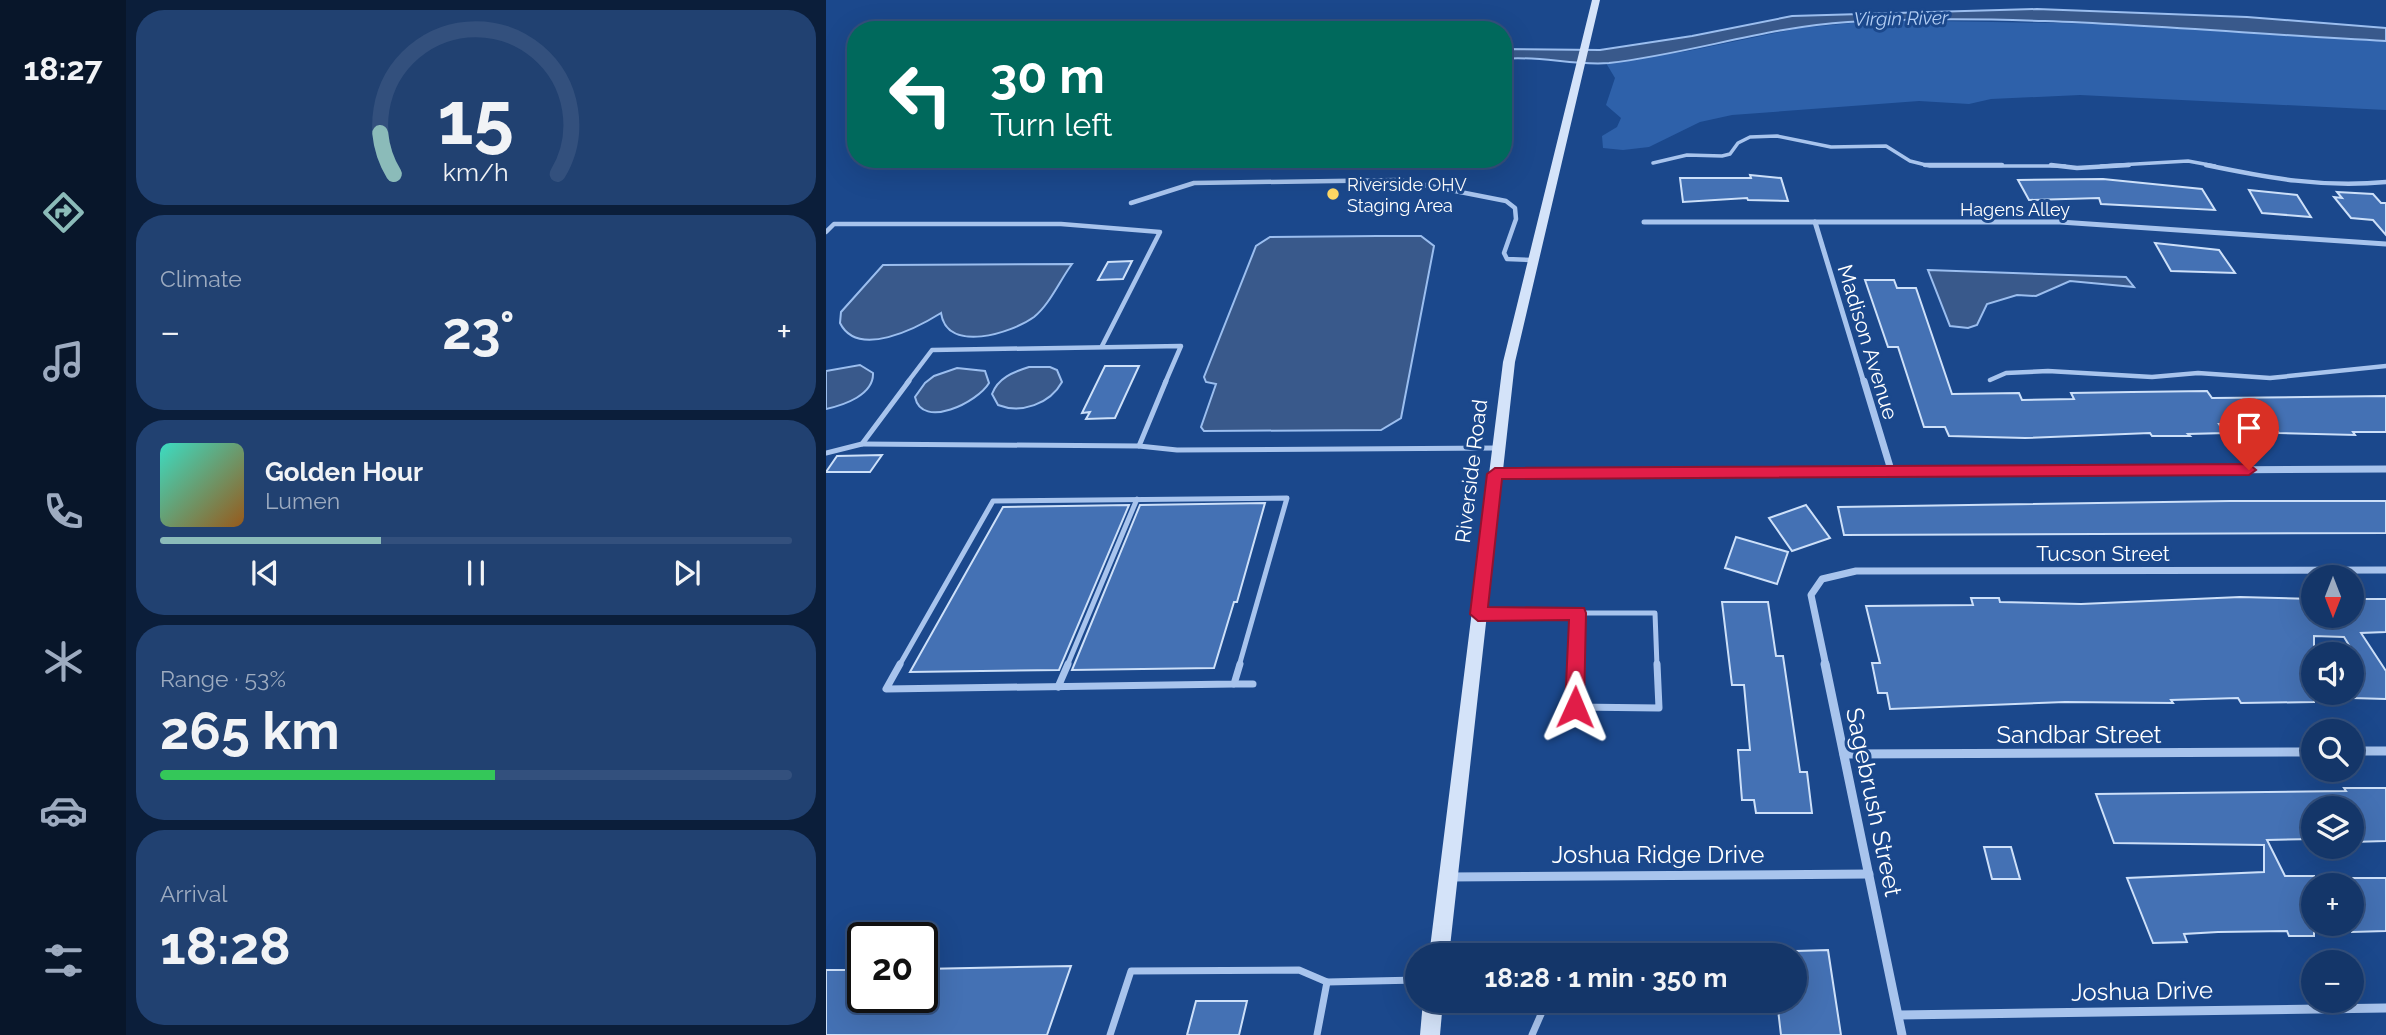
<!DOCTYPE html>
<meta charset="utf-8">
<style>
:root{--surface:#143669;--page:#214171;--text:#f1f3f6;--muted:#9dabc0;--line:#33507d;--accent:#8bbbb9}
body{margin:0;font-family:Raleway,sans-serif;background:var(--page);color:var(--text);height:100vh;display:flex;flex-direction:column;font-size:26px;white-space:nowrap}
*{box-sizing:border-box;margin:0}
p{font-size:23px;color:var(--muted)}
.icon{flex:none;width:38px;height:38px;fill:none;stroke:currentColor;stroke-width:2;stroke-linecap:round;stroke-linejoin:round}
.map{position:relative;flex:1;overflow:hidden}
.drawer{display:flex;flex-direction:column;gap:10px;padding:10px;background:#0b1e3a;width:700px}
.drawer>*{flex:none}
.hud{position:absolute;left:21px;top:21px;width:665px;height:147px;border-radius:28px;box-shadow:0 7px 28px #0002,0 0 0 2px var(--line);background:#00695c;color:#fff;overflow:hidden}
.needle{width:46px;rotate:180deg}
.tools{position:absolute;left:1475px;top:565px;display:grid;gap:14px}
.tools a{display:grid;place-items:center;width:63px;height:63px;border-radius:50%;background:var(--surface);box-shadow:0 7px 28px #0002,0 0 0 2px var(--line);font-size:35px}
.speed{position:absolute;left:21px;top:922px;display:flex;gap:14px;font-size:35px;font-weight:700;text-align:center}
.speed>*{display:grid;place-content:center;width:91px;height:91px;border-radius:50%;background:var(--surface);box-shadow:0 7px 28px #0002,0 0 0 2px var(--line);line-height:1}
.speed .limit{border:4px solid #111;border-radius:10px;background:#fff;color:#111}
.pin{position:absolute;display:grid;place-items:center;width:60px;height:60px;color:#fff;margin:-72px -30px;border-radius:50% 50% 50% 0;rotate:-45deg;box-shadow:0 0 7px #0007}
.pin .icon{rotate:45deg}
.me{position:absolute;width:77px;margin:-38px;rotate:1deg;stroke-linejoin:round;filter:drop-shadow(0 0 5px #0008)}
.turn{display:flex;align-items:center;gap:24px;height:147px;padding:0 28px;font-size:32px}
.turn .icon{width:91px;height:91px;stroke-width:2.5}
.turn b{display:block;font-size:49px;line-height:60px}
.big{font-size:52px;font-weight:700;line-height:1.1}
.drawer .widget{flex:1;display:flex;flex-direction:column;justify-content:center;gap:10px;min-width:0;padding:0 24px;border-radius:28px;background:var(--page)}
.drawer .dial{align-items:center;gap:0}
.dial svg{height:182px;overflow:visible;fill:none;stroke:var(--line);stroke-width:7;stroke-linecap:round;text-anchor:middle}
.dial text{fill:var(--text);stroke:none}
.song{display:flex;align-items:center;gap:21px}
.cover{width:84px;height:84px;border-radius:10px;background:linear-gradient(135deg,hsl(170 70% 55%),hsl(30 70% 35%))}
.played{height:7px;border-radius:4px;background:linear-gradient(90deg,var(--accent) 35%,var(--line) 35%)}
.keys{display:flex;justify-content:space-around;direction:ltr}
.heat{display:flex;justify-content:space-between;align-items:center;font-size:38px;direction:ltr}
.charge{height:10px;border-radius:5px;background:linear-gradient(90deg,#34c759 53%,var(--line) 0)}
.trip{position:absolute;left:579px;top:943px;width:402px;height:70px;border-radius:35px;background:var(--surface);box-shadow:0 7px 28px #0002,0 0 0 2px var(--line);font-weight:700;line-height:70px;text-align:center}
main{display:flex;flex:1;min-height:0}
.tabs{display:flex;flex-direction:column;width:126px;justify-content:space-around;align-items:center;background:#08162a;color:var(--muted)}
.tabs .icon{width:49px;height:49px}
.tabs .active{color:var(--accent)}
.tabs b{font-size:32px;color:var(--text)}
.map>svg:first-child{display:block}
</style>
<main>
<nav class="tabs">
<b>18:27</b>
<svg class="icon active" aria-label="directions" viewBox="0 0 24 24"><path d="M12 3l9 9-9 9-9-9zM9 14v-3h6M13 9l2 2-2 2"/></svg>
<svg class="icon" aria-label="music" viewBox="0 0 24 24"><path d="M9 18V5l10-2v13"/><circle cx="6" cy="18" r="3"/><circle cx="16" cy="16" r="3"/></svg>
<svg class="icon" aria-label="phone" viewBox="0 0 24 24"><path d="M5 4h4l2 5-3 2q2 4 5 5l2-3 5 2v4C11 20 4 13 5 4z"/></svg>
<svg class="icon" aria-label="climate" viewBox="0 0 24 24"><path d="M12 3v18M4 7l16 10M4 17L20 7"/></svg>
<svg class="icon" aria-label="car" viewBox="0 0 24 24"><path d="M5 17H2v-5l4-1 3-4h7l3 4 3 1v5h-3M9 17h6M6 11h13"/><circle cx="7" cy="17" r="2"/><circle cx="17" cy="17" r="2"/></svg>
<svg class="icon" aria-label="filters" viewBox="0 0 24 24"><path d="M4 7h16M4 17h16"/><circle cx="9" cy="7" r="2"/><circle cx="15" cy="17" r="2"/></svg>
</nav>
<section class="drawer">
<div class="widget dial"><svg viewBox="0 0 100 80">
<path d="M14 69A42 42 0 1 1 86 69"/>
<path d="M14 69A42 42 0 0 1 8 51" stroke="#8bbbb9"/>
<text x="50" y="56" font-size="32" font-weight="700">15</text>
<text x="50" y="72" font-size="11">km/h</text>
</svg></div>
<div class="widget"><p>Climate</p>
<div class="heat"><a>−</a><b class="big">23°</b><a>+</a></div>
</div>
<div class="widget">
<div class="song"><i class="cover"></i><div><b>Golden Hour</b><p>Lumen</p></div></div>
<div class="played"></div>
<div class="keys"><svg class="icon" aria-label="previous" viewBox="0 0 24 24"><path d="M18 5L8 12l10 7zM5 5v14"/></svg><svg class="icon" aria-label="pause" viewBox="0 0 24 24"><path d="M8 5v14M16 5v14"/></svg><svg class="icon" aria-label="next" viewBox="0 0 24 24"><path d="M6 5l10 7-10 7zM19 5v14"/></svg></div>
</div>
<div class="widget"><p>Range · 53%</p><b class="big">265 km</b><div class="charge"></div></div>
<div class="widget"><p>Arrival</p><b class="big">18:28</b></div>
</section>
<div class="map">
<svg width="1560" height="1035" viewBox="0 0 1560 1035">
<rect width="100%" height="100%" fill="#1b488c"/>
<path fill="#2e61aa" d="M1056,20L1286,24L1560,41V110L1254,95L1165,99L1143,104L1093,101L906,115L874,122L823,147L797,150L777,148L776,136L791,127L795,118L780,105L789,78L780,63L862,51L974,28Z"/>
<g fill="#39598b" stroke="#9bbeef" stroke-width="2">
<path d="M1211,9L1421,17L1560,28V41C1381,32 1201,12 1022,22C941,27 863,54 783,63C748,66 712,55 677,59V49L774,50L866,36L966,16Z"/>
<path d="M551,236H595L608,246L575,418L555,430L378,431L375,427L390,384L380,382L378,377L430,246L444,237Z"/>
<path d="M246,264C234,280 224,304 208,317C186,333 121,354 115,313C91,328 32,359 14,323L15,312L57,265Z"/>
<path d="M1102,270L1300,277L1308,287L1244,281L1210,296L1191,295L1161,304L1151,325L1142,328L1124,326Z"/>
<path d="M34,365L47,373C48,395 18,405 0,409V371Z"/>
<path d="M203,367H224L231,370L236,382C224,404 195,414 172,405L166,394C172,378 187,372 203,367Z"/>
<path d="M131,368L159,371L163,383C152,402 96,430 89,397L99,383L108,376Z"/>
</g>
<g fill="#4471b4" stroke="#cde0f9" stroke-width="2">
<path d="M924,175L955,178L962,201L922,200L921,198L857,202L854,178H925Z"/>
<path d="M1277,179L1376,189L1389,210L1275,204L1273,198L1203,200L1192,180Z"/>
<path d="M1423,190L1471,195L1485,217L1436,213Z"/>
<path d="M1511,192L1547,194L1555,203H1560V235L1547,220L1525,218L1508,197L1516,198Z"/>
<path d="M1329,243L1393,250L1409,273L1345,271Z"/>
<path d="M306,261L297,279L272,280L282,262Z"/>
<path d="M1039,280H1068L1071,288H1090L1126,394L1193,393L1196,400L1248,399L1245,393L1306,392L1381,391L1386,398L1560,396V432H1527L1529,435L1453,433L1446,424H1393L1399,433L1362,434L1364,436H1326L1324,433L1199,438L1123,436L1119,427H1098L1072,347H1062Z"/>
<path d="M279,366H313L289,418L260,419L264,412L256,413Z"/>
<path d="M56,455L44,472H0L11,456Z"/>
<path d="M1404,501H1560V533L1018,535L1012,507Z"/>
<path d="M439,503L411,602H408L388,668L246,670L314,505Z"/>
<path d="M303,505L233,670L84,672L177,507Z"/>
<path d="M980,505L1004,538L966,551L943,518Z"/>
<path d="M910,537L962,552L951,584L899,568Z"/>
<path d="M1414,597L1488,599V616H1526V599H1560V632L1535,633L1560,671V699L1526,698V650L1518,637L1488,636V702L1415,703L1412,698L1345,700L1347,703L1239,702L1064,709L1061,693H1052L1046,663H1054L1040,606L1147,605L1145,598H1173L1174,602L1255,604Z"/>
<path d="M896,602H942L950,656H957L974,772H981L986,813H930L928,800H916L912,750H924L918,685H906Z"/>
<path d="M1518,788H1560V841L1526,842V808H1488V839L1441,840L1459,876H1488V936H1463L1461,931L1392,932L1358,934L1361,942L1327,943L1301,878L1438,872V845L1288,843L1270,794L1520,791Z"/>
<path d="M1158,847H1185L1194,879H1166Z"/>
<path d="M1526,878H1560V931L1526,932Z"/>
<path d="M1002,950L1015,1035H955L951,1001H970V951Z"/>
<path d="M245,966L221,1035H0V970H37V998H96V969Z"/>
<path d="M370,1001H421L413,1035H361Z"/>
</g>
<g fill="none" stroke-linecap="round" stroke-linejoin="round">
<g stroke="#a8c4ed" stroke-width="3.5">
<path d="M827,163L861,155L896,156L904,154L912,143L924,137L951,136L1005,147L1060,146L1084,161L1104,166H1239"/>
<path d="M1275,166L1362,161L1389,166"/>
</g>
<g stroke="#a8c4ed" stroke-width="4.5">
<path d="M1099,165H1176"/>
<path d="M1225,165L1251,168L1303,165"/>
<path d="M1380,165C1443,178 1496,188 1560,182"/>
<path d="M305,203L368,183L573,180L680,201L689,208L690,219L678,253L681,259L706,260"/>
<path d="M0,232L8,224H235L334,232L276,346"/>
<path d="M1164,380L1180,373L1222,371L1326,377L1372,373L1444,378L1560,366"/>
<path d="M81,383L106,350L355,346L339,383"/>
</g>
<g stroke="#a8c4ed" stroke-width="5">
<path d="M340,381L313,446L351,450L671,448"/>
<path d="M36,444L313,446"/>
<path d="M0,453L36,444L83,381"/>
<path d="M656,614L751,613"/>
<path d="M73,666L167,501L461,498L413,666"/>
<path d="M241,666L311,499"/>
<path d="M750,666L751,613H829L831,666"/>
</g>
<g stroke="#a8c4ed" stroke-width="7">
<path d="M74,664L60,689L408,684L414,664"/>
<path d="M750,664L749,707L833,708L831,664"/>
<path d="M408,684H427"/>
<path d="M232,687L242,664"/>
<path d="M284,1035L305,971L473,970L501,982L592,980"/>
<path d="M491,1035L501,982"/>
<path d="M706,1035L716,1012V1001"/>
</g>
<g stroke="#a8c4ed" stroke-width="5">
<path d="M818,222H1234L1560,244"/>
<path d="M989,222L1038,383"/>
</g>
<g stroke="#a8c4ed" stroke-width="7">
<path d="M1038,381L1065,470"/>
<path d="M669,474L1560,469"/>
<path d="M1000,666L985,595L996,579L1030,571L1560,570"/>
</g>
<g stroke="#a8c4ed" stroke-width="9">
<path d="M999,664L1076,1035"/>
<path d="M1526,751H1560"/>
<path d="M1018,754L1488,752"/>
<path d="M622,877L1043,874"/>
<path d="M1073,1015L1560,1008"/>
</g>
<g fill="#d4e3f9" fill-rule="evenodd">
<path d="M766,0H774L689,362L623,956H603L677,362Z"/>
<path d="M597,1001H617L614,1035H594Z"/>
</g>
</g>
<path fill="#e11d48" stroke="#92132f" stroke-width="2" d="M1423,464L1430,470L1423,475L676,479L662,607L758,608L760,613L758,707L755,713L749,716L742,713L739,707L743,620L652,621L644,614L661,474L669,468Z"/>
<circle fill="#fed865" stroke="#1b488c" stroke-width="2.5" cx="507" cy="194" r="7"/>
<g text-anchor="middle" dominant-baseline="central" stroke-width="6" stroke-linejoin="round" paint-order="stroke">
<g font-size="18" fill="#fff" stroke="#1b488c" text-anchor="start">
<text x="521" y="184">Riverside OHV<tspan x="521" dy="21">Staging Area</tspan></text>
</g>
<g font-size="18" fill="#fff" stroke="#1b488c">
<text x="1189" y="209">Hagens Alley</text>
</g>
<g font-size="19" font-style="italic" fill="#b3cef4" stroke="#1b488c">
<text transform="translate(1075 18) rotate(-1)">Virgin River</text>
</g>
<g font-size="21" fill="#fff" stroke="#1b488c">
<text transform="translate(1042 342) rotate(73)">Madison Avenue</text>
<text transform="translate(645 471) rotate(-83)">Riverside Road</text>
<text x="1277" y="553">Tucson Street</text>
</g>
<g font-size="24" fill="#fff" stroke="#1b488c">
<text x="1253" y="734">Sandbar Street</text>
<text transform="translate(1048 802) rotate(78)">Sagebrush Street</text>
<text x="832" y="854">Joshua Ridge Drive</text>
<text transform="translate(1316 991) rotate(-1)">Joshua Drive</text>
</g>
</g>
</svg>
<div class="tools">
<a><svg class="needle" viewBox="-14 -14 28 28"><path d="M0-13l5 13h-10z" fill="#e53935"/><path d="M0 13l5-13h-10z" fill="#9dabc0"/></svg></a>
<a><svg class="icon" aria-label="sound" viewBox="0 0 24 24"><path d="M4 9h4l5-4v14l-5-4H4zM17 9q2 3 0 6"/></svg></a>
<a><svg class="icon" aria-label="search" viewBox="0 0 24 24"><circle cx="10" cy="10" r="6"/><path d="M15 15l6 6"/></svg></a>
<a><svg class="icon" aria-label="layers" viewBox="0 0 24 24"><path d="M12 4l9 5-9 5-9-5zM3 14l9 5 9-5"/></svg></a>
<a>+</a>
<a>−</a>
</div>
<div class="speed"><div class="limit">20</div></div>
<div class="pin" style="left:1423px;top:470px;background:#d93025"><svg class="icon" aria-label="arrive" viewBox="0 0 24 24"><path d="M6 21V4h12l-3 4 3 4H6"/></svg></div>
<svg class="me" style="left:749px;top:707px" viewBox="-20 -20 40 40"><path d="M0-17L14 15 0 8-14 15z" fill="#e11d48" stroke="#fff" stroke-width="4"/></svg>
<div class="trip">18:28 · 1 min · 350 m</div>
<div class="hud">
<div class="turn"><svg class="icon" aria-label="left" viewBox="0 0 24 24"><path d="M17 20v-9H6M10 6l-5 5 5 5"/></svg><div><b>30 m</b>Turn left</div></div>
</div>
</div>
</main>
